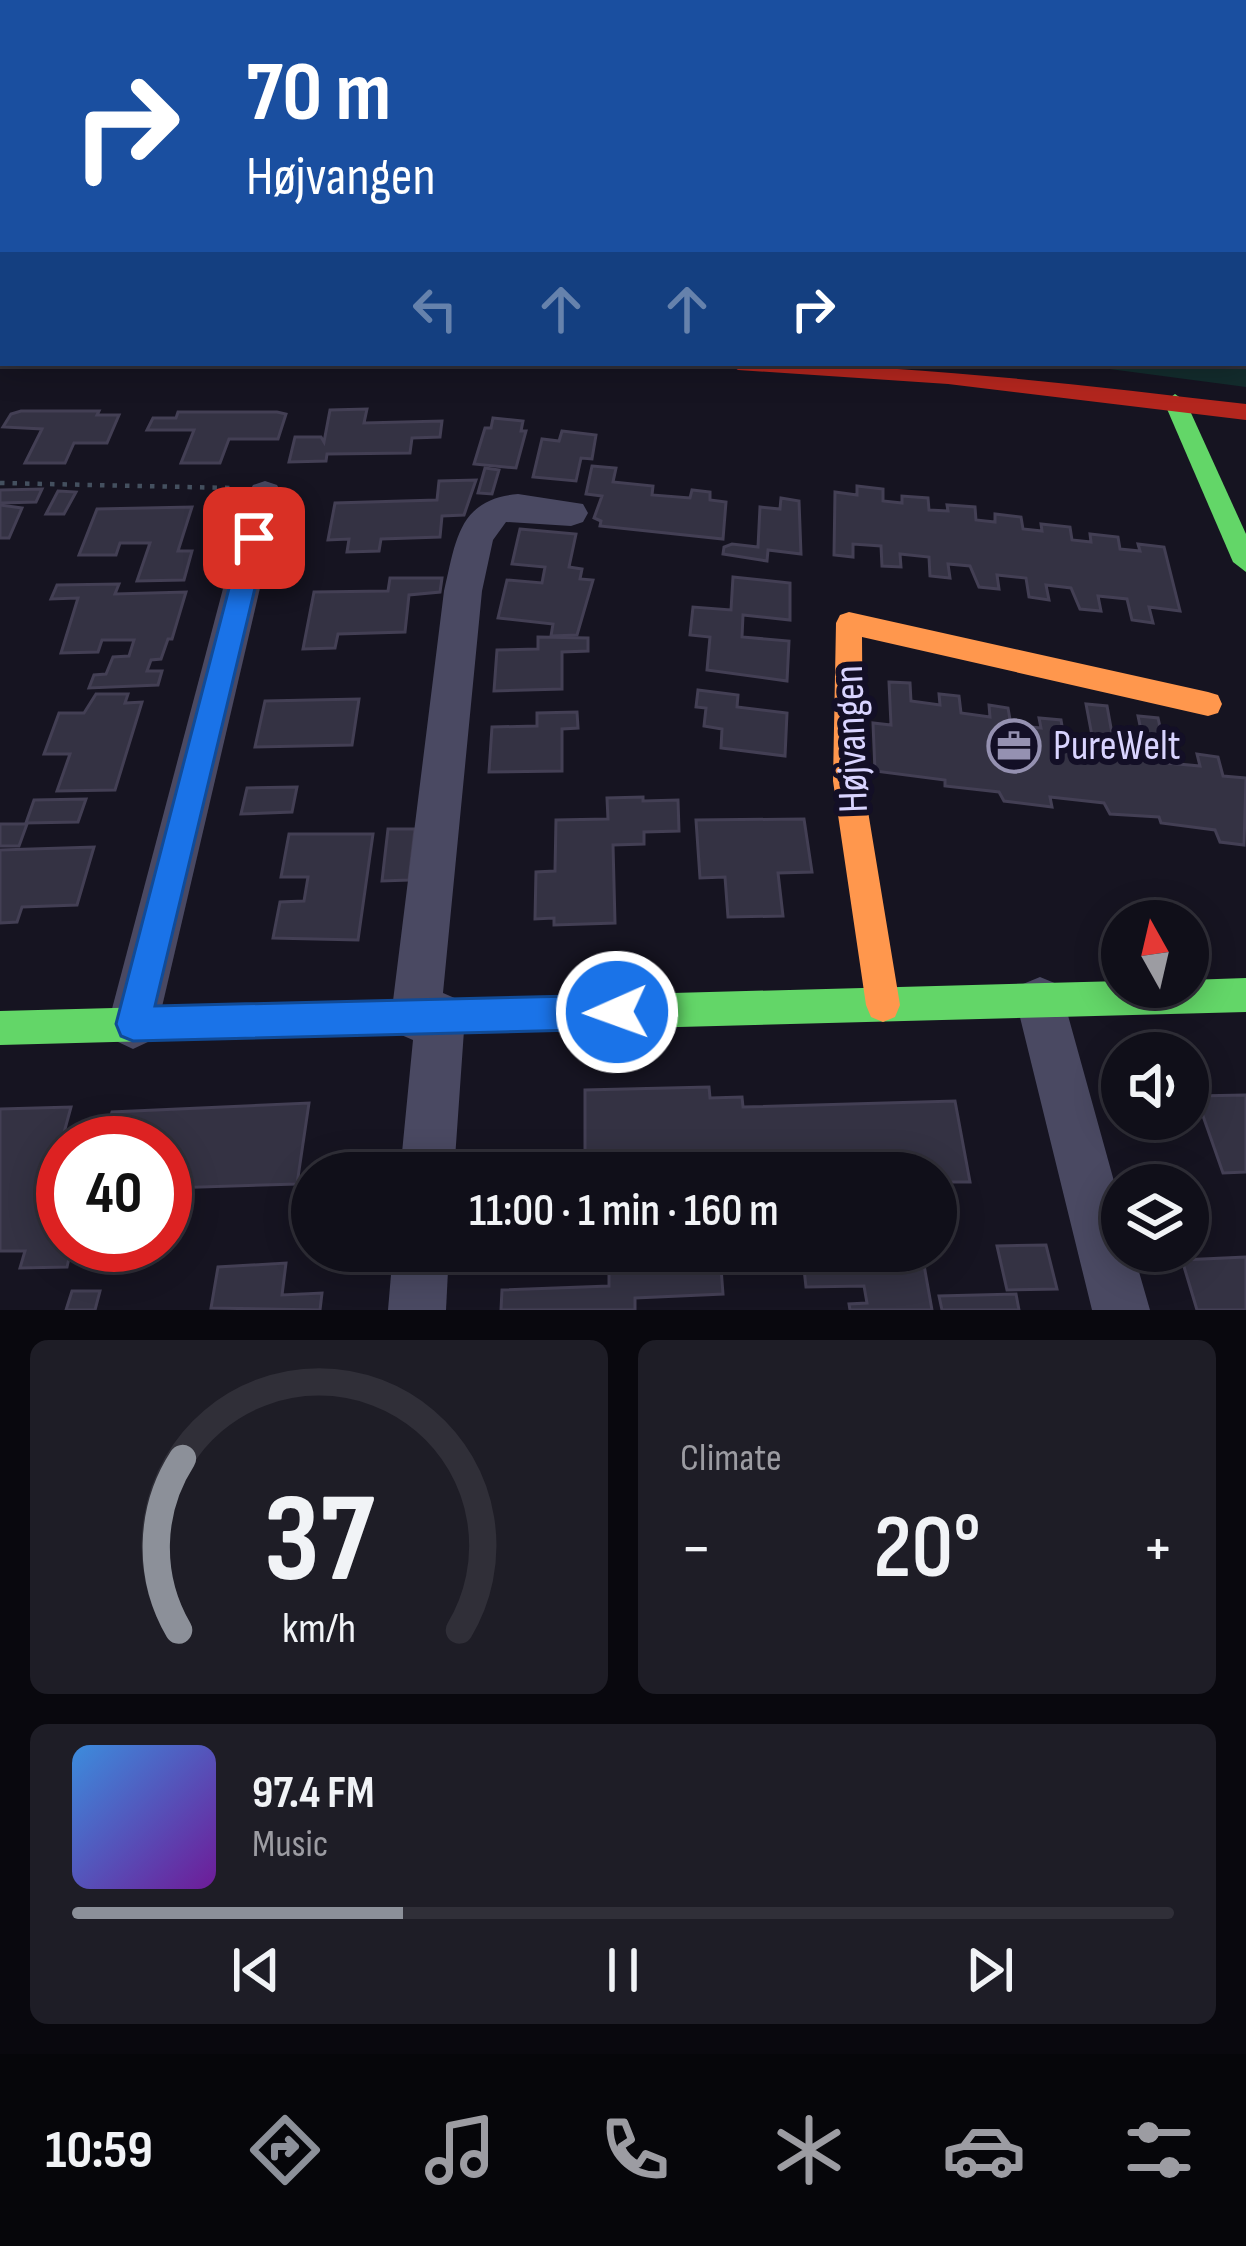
<!DOCTYPE html>
<meta charset="utf-8">
<style>
:root{--surface:#100f19;--page:#1e1d26;--text:#f1f3f6;--muted:#9c9ca2;--line:#302f38;--accent:#8c9099}
body{margin:0;font-family:"Sofia Sans Condensed",sans-serif;background:var(--page);color:var(--text);height:100vh;display:flex;flex-direction:column;font-size:45px;white-space:nowrap}
*{box-sizing:border-box;margin:0}
p{font-size:39px;color:var(--muted)}
.icon{flex:none;width:66px;height:66px;fill:none;stroke:currentColor;stroke-width:2;stroke-linecap:round;stroke-linejoin:round}
.map{position:relative;height:1310px;overflow:hidden}
.drawer{display:flex;flex-direction:column;gap:30px;padding:30px;background:#09080e;flex:1}
.drawer>*{flex:none}
.top-card{position:absolute;left:0px;top:0px;width:1248px;height:366px;box-shadow:0 6px 30px #0003,0 0 0 3px var(--line);background:#1a4fa0;color:#fff;overflow:hidden}
.needle{width:78px;rotate:352deg}
.tools{position:absolute;left:1101px;top:900px;display:grid;gap:24px}
.tools a{display:grid;place-items:center;width:108px;height:108px;border-radius:50%;background:var(--surface);box-shadow:0 6px 30px #0003,0 0 0 3px var(--line);font-size:60px}
.speed{position:absolute;left:36px;top:1116px;display:flex;gap:24px;font-size:60px;font-weight:700;text-align:center}
.speed>*{display:grid;place-content:center;width:156px;height:156px;border-radius:50%;background:var(--surface);box-shadow:0 6px 30px #0003,0 0 0 3px var(--line);line-height:1}
.speed .limit{border:18px solid #d22;background:#fff;color:#111}
.pin{position:absolute;display:grid;place-items:center;width:102px;height:102px;color:#fff;margin:-51px;border-radius:24px;box-shadow:0 6px 18px #0006}
.me{position:absolute;width:132px;margin:-66px;rotate:268deg;stroke-linejoin:round;filter:drop-shadow(0 0 9px #0008)}
.turn{display:flex;align-items:center;gap:42px;height:252px;padding:0 48px;font-size:54px}
.turn .icon{width:156px;height:156px;stroke-width:2.5}
.turn b{display:block;font-size:84px;line-height:102px}
.lanes{display:flex;align-items:center;height:114px;padding:0 48px;background:#0003;justify-content:center;gap:60px;direction:ltr}
.lanes .off{opacity:.35}
.big{font-size:90px;font-weight:600;line-height:1.1}
.drawer .tile{flex:1;display:flex;flex-direction:column;justify-content:center;gap:18px;min-width:0;padding:0 42px;border-radius:18px;background:var(--page)}
.drawer .dial{align-items:center;gap:0}
.dial svg{height:312px;overflow:visible;fill:none;stroke:var(--line);stroke-width:7;stroke-linecap:round;text-anchor:middle}
.dial text{fill:var(--text);stroke:none}
.song{display:flex;align-items:center;gap:36px}
.cover{width:144px;height:144px;border-radius:18px;background:linear-gradient(135deg,hsl(210 70% 55%),hsl(280 70% 35%))}
.played{height:12px;border-radius:6px;background:linear-gradient(90deg,var(--accent) 30%,var(--line) 30%)}
.keys{display:flex;justify-content:space-around;direction:ltr}
.heat{display:flex;justify-content:space-between;align-items:center;font-size:66px;direction:ltr}
.drawer .tiles{flex:1;display:grid;gap:30px;grid-template-columns:1fr 1fr}
.tile:last-child{grid-column:span 2}
.trip{position:absolute;left:291px;top:1152px;width:666px;height:120px;border-radius:60px;background:var(--surface);box-shadow:0 6px 30px #0003,0 0 0 3px var(--line);font-weight:600;line-height:120px;text-align:center}
.menu{display:flex;height:192px;justify-content:space-around;align-items:center;background:#06060a;color:var(--muted)}
.menu .icon{width:84px;height:84px}
.menu .selected{color:var(--accent)}
.menu b{font-size:54px;color:var(--text)}
.map>svg:first-child{display:block}
</style>
<div class="map">
<svg width="1246" height="1310" viewBox="0 0 1246 1310">
<rect width="100%" height="100%" fill="#161421"/>
<path fill="#132c2d" d="M1246,307V387L1064,363H1245Z"/>
<g fill="#343243" stroke="#433f54" stroke-width="3">
<path d="M367,409L364,423L442,421L440,437L412,438L410,453L327,454L326,461L289,462L295,437H321L324,442L330,410Z"/>
<path d="M21,411H99L97,415H119L107,443H74L65,463H25L42,429L3,427L11,414Z"/>
<path d="M178,412H277L286,414L278,439H229L220,463H181L194,430H147L153,418H176Z"/>
<path d="M493,418L523,421L521,431H526L516,468L474,464L485,428H491Z"/>
<path d="M562,431L596,435L592,459L581,458L576,481L533,477L542,439L559,441Z"/>
<path d="M592,466L616,468L613,482L653,486L652,495L690,498L692,490L710,492V500L726,502L723,539L600,526L601,521L594,518L602,496L586,494Z"/>
<path d="M485,468L499,470L492,494L478,493Z"/>
<path d="M476,480L464,515L442,516L440,537L381,539L379,551L347,552L349,539L328,540L335,503L437,500L439,481Z"/>
<path d="M857,486L883,489V501L902,503V496L928,498L929,510L948,511L947,505L975,507L976,520L995,522V514L1021,517L1023,529L1042,531L1041,524L1070,527L1072,540L1091,542L1090,534L1118,537L1120,549L1140,551L1138,544L1164,547L1180,611L1149,607L1153,623L1132,620L1127,599L1098,596L1101,611L1080,609L1071,588L1046,585L1049,600L1029,597L1026,578L997,575L999,589L979,587L970,566L948,564L950,578L930,576L929,557L900,554L901,567L882,566L881,546L853,544V557L834,555L835,492L857,495Z"/>
<path d="M42,489L36,502L0,503V490Z"/>
<path d="M58,491L76,492L64,514H46Z"/>
<path d="M781,498L799,501L801,554L768,550L767,561L723,554L724,547L732,544L758,547L760,507L780,509Z"/>
<path d="M0,505L22,508L9,538H0Z"/>
<path d="M192,507L178,551H192L184,580L137,581L150,543H120L116,555H79L97,509Z"/>
<path d="M520,529L576,534L569,567L582,569L580,579L593,580L577,635L551,636L553,624L498,618L507,580L542,583L545,567L512,564Z"/>
<path d="M733,577L790,583V620L743,615L742,637L789,641L787,681L707,670L710,637L690,635L693,607L731,610Z"/>
<path d="M390,578H442L440,592L409,595L405,632L338,634L335,648L303,649L314,592L388,591Z"/>
<path d="M119,584L115,594L186,592L172,639H168L161,659L151,660L147,671H162L158,685L89,688L94,675L106,674L113,657L129,656L134,640H102L98,652L61,653L78,598L51,599L57,585Z"/>
<path d="M538,637L588,638V651L562,652V689L494,691L497,650L538,649Z"/>
<path d="M889,682L910,683L911,701L940,705L939,694L959,696L961,713L990,717L989,705L1008,708L1011,725L1041,728L1039,718L1061,720L1064,738L1093,741L1086,704L1107,706L1115,750L1146,754L1138,716L1158,718L1168,763L1200,766L1197,754L1218,757L1223,776L1246,778L1244,845L1220,842L1215,830L1161,823L1159,817L1110,814L1104,803L1050,797L1052,807L1004,801L999,792L945,786V780L875,771L873,723L891,725Z"/>
<path d="M698,690L738,695L737,707L787,713L785,756L721,748L722,729L704,726L706,708L696,707Z"/>
<path d="M96,694H128L125,703L142,702L115,790L57,791L70,754H44L59,713H84Z"/>
<path d="M359,699L352,745L255,747L265,701Z"/>
<path d="M577,712L578,728L562,729V771L489,772L492,727L537,726V713Z"/>
<path d="M297,787L292,812L241,814L247,788Z"/>
<path d="M643,797V801L678,800L679,831L644,832V844L613,845L615,923L554,925V918L535,919L536,872L555,871L556,820L608,819L607,798Z"/>
<path d="M86,799L78,822L26,823L34,800Z"/>
<path d="M804,819L812,872L778,873L783,916L728,917L725,877L700,878L696,820Z"/>
<path d="M0,824H27L19,846H0Z"/>
<path d="M388,829H415L409,880L382,881Z"/>
<path d="M289,834H373L358,940L273,938L280,902L304,901L308,877H281Z"/>
<path d="M94,847L77,905L22,907L17,922L0,923V850Z"/>
<path d="M709,1087L710,1098L742,1097L743,1107L955,1101L970,1182H936V1173H721V1163H714V1171L585,1173V1090Z"/>
<path d="M1246,1095V1172L1223,1173L1196,1096Z"/>
<path d="M309,1103L297,1184L170,1188L175,1164H165V1143H103L112,1112Z"/>
<path d="M71,1107L47,1195L63,1194V1245H72L67,1267L20,1268L25,1251H0V1109Z"/>
<path d="M1046,1245L1057,1289L1007,1290L997,1246Z"/>
<path d="M802,1251H867L869,1266L924,1265L932,1310H850L849,1304L867,1303L864,1286L806,1287Z"/>
<path d="M720,1255L723,1294L635,1298V1310H501L502,1290L609,1286V1258Z"/>
<path d="M1246,1257V1310H1197L1182,1260Z"/>
<path d="M286,1263L282,1295L322,1293L320,1310L211,1308L218,1267Z"/>
<path d="M72,1291H100L95,1310H66Z"/>
<path d="M1016,1294L1019,1310H942L939,1296Z"/>
</g>
<g fill="none" stroke-linecap="round" stroke-linejoin="round">
<path stroke="#44505f" stroke-width="3" stroke-dasharray="3 6" stroke-linecap="butt" d="M482,0L521,3"/>
<path stroke="#44505f" stroke-width="4.5" stroke-dasharray="4.5 8" stroke-linecap="butt" d="M0,483L232,488"/>
<g fill="#4a4962" fill-rule="evenodd">
<path d="M80,0H98L99,2L78,3Z"/>
<path d="M1218,0H1246V9L1245,3Z"/>
<path d="M3,74V90L0,91V75Z"/>
<rect x="1245" y="143" width="1" height="14"/>
<path d="M265,481L277,485L282,494L158,1024L150,1041L133,1049L116,1041L108,1024L248,494L253,485Z"/>
<path d="M518,494L583,504L588,513L583,522L571,526L506,522L493,540L482,591L443,993L457,999L465,1016L454,1173H400L413,1040L399,1034L391,1017L444,591C456,541 458,499 518,494Z"/>
<path d="M1040,977L1057,984L1064,1001L1122,1210V1251H1133L1150,1310H1092L1016,1001L1023,984Z"/>
<path d="M393,1251H449L446,1310H388Z"/>
</g>
<g fill="#63d668" fill-rule="evenodd">
<rect x="0" y="342" width="3" height="14"/>
<path d="M1175,394L1186,402L1246,534V572L1233,562L1164,402Z"/>
<path d="M1246,978V1012L0,1045V1011L1122,981V987H1188V980Z"/>
</g>
<path fill="#ff974d" fill-rule="evenodd" d="M849,612L1208,692L1218,695L1222,704L1218,713L1208,716L862,637L863,781L900,1005L895,1017L883,1022L871,1017L866,1005L833,781L836,623L840,615Z"/>
<path fill="#b3261e" fill-rule="evenodd" d="M727,363C902,363 1073,384 1246,404V420L948,384L738,370Z"/>
</g>
<path fill="#1a73e8" stroke="#114b97" stroke-width="3" d="M254,528L267,538L155,1006L617,995L629,1000L634,1012L629,1024L617,1029L133,1041L121,1036L116,1024L242,538Z"/>
<defs>
<g id="office-ring" transform="scale(2.7)"><circle r="9.5" fill="#130f26" stroke="#9591b1" stroke-width="1.5"/><path d="M-6-3h4V-5.5h4V-3h4V5H-6ZM-1-4.5V-3h2v-1.5ZM-6 0V1H6V0Z" fill="#9591b1"/></g>
</defs>
<g fill-rule="evenodd">
<use href="#office-ring" x="1014" y="746"/>
</g>
<g text-anchor="middle" dominant-baseline="central" stroke-width="12" stroke-linejoin="round" paint-order="stroke">
<g font-size="42" fill="#d9d4ff" stroke="#130f26">
<text transform="translate(852 739) rotate(-92)">Højvangen</text>
</g>
<g font-size="42" fill="#d9d4ff" stroke="#130f26" text-anchor="start">
<text x="1053" y="746">PureWelt</text>
</g>
</g>
</svg>
<div class="tools">
<a><svg class="needle" viewBox="-14 -14 28 28"><path d="M0-13l5 13h-10z" fill="#e53935"/><path d="M0 13l5-13h-10z" fill="#9c9ca2"/></svg></a>
<a><svg class="icon" aria-label="sound" viewBox="0 0 24 24"><path d="M4 9h4l5-4v14l-5-4H4zM17 9q2 3 0 6"/></svg></a>
<a><svg class="icon" aria-label="layers" viewBox="0 0 24 24"><path d="M12 4l9 5-9 5-9-5zM3 14l9 5 9-5"/></svg></a>
</div>
<div class="speed"><div class="limit">40</div></div>
<div class="pin" style="left:254px;top:538px;background:#d93025"><svg class="icon" aria-label="arrive" viewBox="0 0 24 24"><path d="M6 21V4h12l-3 4 3 4H6"/></svg></div>
<svg class="me" style="left:617px;top:1012px" viewBox="-20 -20 40 40"><circle r="17" fill="#1a73e8" stroke="#fff" stroke-width="3"/><path d="M0-11L8 9 0 5-8 9z" fill="#fff"/></svg>
<div class="trip">11:00 · 1 min · 160 m</div>
<div class="top-card">
<div class="turn"><svg class="icon" aria-label="right" viewBox="0 0 24 24"><path d="M7 20v-9h11M14 6l5 5-5 5"/></svg><div><b>70 m</b>Højvangen</div></div>
<div class="lanes"><svg class="icon off" aria-label="left" viewBox="0 0 24 24"><path d="M17 20v-9H6M10 6l-5 5 5 5"/></svg><svg class="icon off" aria-label="ahead" viewBox="0 0 24 24"><path d="M12 20V5M6 11l6-6 6 6"/></svg><svg class="icon off" aria-label="ahead" viewBox="0 0 24 24"><path d="M12 20V5M6 11l6-6 6 6"/></svg><svg class="icon" aria-label="right" viewBox="0 0 24 24"><path d="M7 20v-9h11M14 6l5 5-5 5"/></svg></div>
</div>
</div>
<section class="drawer">
<div class="tiles">
<div class="tile dial"><svg viewBox="0 0 100 80">
<path d="M14 69A42 42 0 1 1 86 69"/>
<path d="M14 69A42 42 0 0 1 15 25" stroke="#8c9099"/>
<text x="50" y="56" font-size="32" font-weight="700">37</text>
<text x="50" y="72" font-size="11">km/h</text>
</svg></div>
<div class="tile"><p>Climate</p>
<div class="heat"><a>−</a><b class="big">20°</b><a>+</a></div>
</div>
<div class="tile">
<div class="song"><i class="cover"></i><div><b>97.4 FM</b><p>Music</p></div></div>
<div class="played"></div>
<div class="keys"><svg class="icon" aria-label="previous" viewBox="0 0 24 24"><path d="M18 5L8 12l10 7zM5 5v14"/></svg><svg class="icon" aria-label="pause" viewBox="0 0 24 24"><path d="M8 5v14M16 5v14"/></svg><svg class="icon" aria-label="next" viewBox="0 0 24 24"><path d="M6 5l10 7-10 7zM19 5v14"/></svg></div>
</div>
</div>
</section>
<nav class="menu">
<b>10:59</b>
<svg class="icon selected" aria-label="directions" viewBox="0 0 24 24"><path d="M12 3l9 9-9 9-9-9zM9 14v-3h6M13 9l2 2-2 2"/></svg>
<svg class="icon" aria-label="music" viewBox="0 0 24 24"><path d="M9 18V5l10-2v13"/><circle cx="6" cy="18" r="3"/><circle cx="16" cy="16" r="3"/></svg>
<svg class="icon" aria-label="phone" viewBox="0 0 24 24"><path d="M5 4h4l2 5-3 2q2 4 5 5l2-3 5 2v4C11 20 4 13 5 4z"/></svg>
<svg class="icon" aria-label="climate" viewBox="0 0 24 24"><path d="M12 3v18M4 7l16 10M4 17L20 7"/></svg>
<svg class="icon" aria-label="car" viewBox="0 0 24 24"><path d="M5 17H2v-5l4-1 3-4h7l3 4 3 1v5h-3M9 17h6M6 11h13"/><circle cx="7" cy="17" r="2"/><circle cx="17" cy="17" r="2"/></svg>
<svg class="icon" aria-label="filters" viewBox="0 0 24 24"><path d="M4 7h16M4 17h16"/><circle cx="9" cy="7" r="2"/><circle cx="15" cy="17" r="2"/></svg>
</nav>
